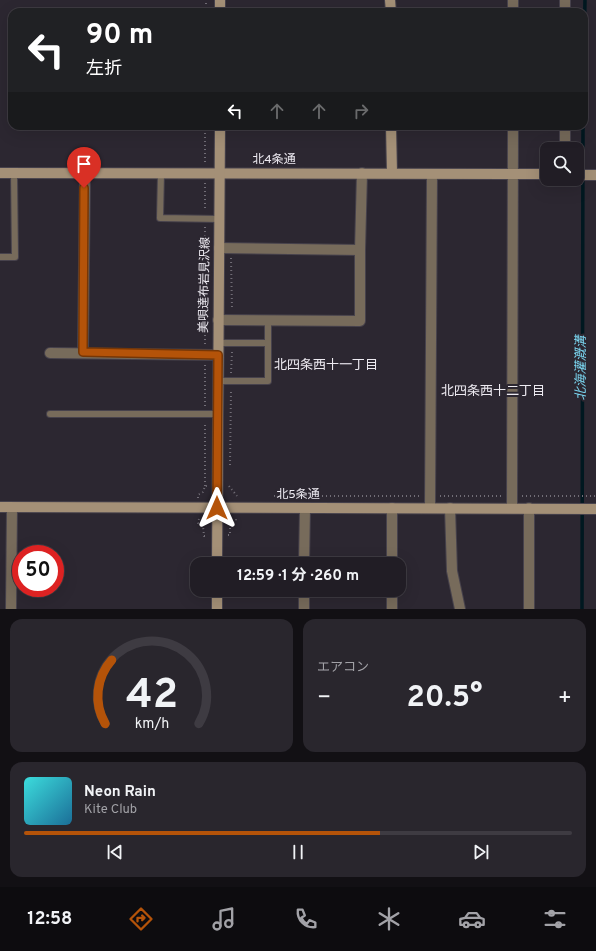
<!DOCTYPE html>
<html lang="ja">
<meta charset="utf-8">
<style>
:root{--surface:#211d25;--page:#29262d;--text:#f1f3f6;--muted:#a2a2a7;--line:#3e3b42;--accent:#b45309}
body{margin:0;font-family:Overpass,"Noto Sans JP",sans-serif;background:var(--page);color:var(--text);height:100vh;display:flex;flex-direction:column;font-size:15px;white-space:nowrap}
*{box-sizing:border-box;margin:0}
p{font-size:13px;color:var(--muted)}
.icon{flex:none;width:22px;height:22px;fill:none;stroke:currentColor;stroke-width:2;stroke-linecap:round;stroke-linejoin:round}
.map{position:relative;height:609px;overflow:hidden}
.panel{display:flex;flex-direction:column;gap:10px;padding:10px;background:#121014;flex:1}
.panel>*{flex:none}
.guide{position:absolute;left:8px;top:8px;width:580px;height:122px;border-radius:12px;box-shadow:0 4px 16px #0002,0 0 0 1px var(--line);background:#202124;color:#fff;overflow:hidden}
.fabs{position:absolute;left:540px;top:142px;display:grid;gap:8px}
.fabs a{display:grid;place-items:center;width:44px;height:44px;border-radius:8px;background:var(--surface);box-shadow:0 4px 16px #0002,0 0 0 1px var(--line);font-size:20px}
.speed{position:absolute;left:12px;top:545px;display:flex;gap:8px;font-size:20px;font-weight:700;text-align:center}
.speed>*{display:grid;place-content:center;width:52px;height:52px;border-radius:50%;background:var(--surface);box-shadow:0 4px 16px #0002,0 0 0 1px var(--line);line-height:1}
.speed .limit{border:6px solid #d22;background:#fff;color:#111}
.pin{position:absolute;display:grid;place-items:center;width:34px;height:34px;color:#fff;margin:-41px -17px;border-radius:50% 50% 50% 0;rotate:-45deg;box-shadow:0 0 4px #0007}
.pin .icon{rotate:45deg}
.me{position:absolute;width:44px;margin:-22px;rotate:0deg;stroke-linejoin:round;filter:drop-shadow(0 0 3px #0008)}
.turn{display:flex;align-items:center;gap:14px;height:84px;padding:0 12px;font-size:18px}
.turn .icon{width:52px;height:52px;stroke-width:2.5}
.turn b{display:block;font-size:28px;line-height:34px}
.lanes{display:flex;align-items:center;height:38px;padding:0 12px;background:#0003;justify-content:center;gap:20px;direction:ltr}
.lanes .off{opacity:.35}
.big{font-size:30px;font-weight:700;line-height:1.1}
.panel .widget{flex:1;display:flex;flex-direction:column;justify-content:center;gap:6px;min-width:0;padding:0 14px;border-radius:12px;background:var(--page)}
.panel .dial{align-items:center;gap:0}
.dial svg{height:104px;overflow:visible;fill:none;stroke:var(--line);stroke-width:7;stroke-linecap:round;text-anchor:middle}
.dial text{fill:var(--text);stroke:none}
.song{display:flex;align-items:center;gap:12px}
.cover{width:48px;height:48px;border-radius:6px;background:linear-gradient(135deg,hsl(180 70% 55%),hsl(200 70% 35%))}
.played{height:4px;border-radius:2px;background:linear-gradient(90deg,var(--accent) 65%,var(--line) 65%)}
.keys{display:flex;justify-content:space-around;direction:ltr}
.heat{display:flex;justify-content:space-between;align-items:center;font-size:22px;direction:ltr}
.panel .tiles{flex:1;display:grid;gap:10px;grid-template-columns:1fr 1fr}
.widget:last-child{grid-column:span 2}
.trip{position:absolute;left:190px;top:557px;width:216px;height:40px;border-radius:12px;background:var(--surface);box-shadow:0 4px 16px #0002,0 0 0 1px var(--line);font-weight:700;line-height:40px;text-align:center}
.tab-bar{display:flex;height:64px;justify-content:space-around;align-items:center;background:#0d0c0f;color:var(--muted)}
.tab-bar .icon{width:28px;height:28px}
.tab-bar .selected{color:var(--accent)}
.tab-bar b{font-size:18px;color:var(--text)}
.map>svg:first-child{display:block}
</style>
<div class="map">
<svg width="596" height="609" viewBox="0 0 596 609">
<rect width="100%" height="100%" fill="#2c2731"/>
<g fill="none" stroke-linecap="round" stroke-linejoin="round">
<g stroke="#001820" stroke-width="3.5">
<path d="M584,54L585,0"/>
<path d="M582,609L583,126"/>
</g>
<g stroke="#47424c" stroke-width="8">
<g id="lane">
<path d="M161,173L160,218L219,219"/>
<path d="M0,257H15L14,173"/>
<path d="M218,343H268V320"/>
<path d="M217,381H268V343"/>
<path d="M50,414H217"/>
</g>
</g>
<g stroke="#47424c" stroke-width="12">
<g id="street">
<path d="M513,0V12"/>
<path d="M565,12V0"/>
<path d="M565,149V126"/>
<path d="M219,248L360,250"/>
<path d="M218,320L360,321V250L362,173"/>
<path d="M83,352L85,173"/>
<path d="M50,353L218,355"/>
<path d="M430,508L432,174"/>
<path d="M450,508L452,571L460,609"/>
<path d="M512,508L513,126"/>
<path d="M529,508V609"/>
<path d="M304,564L305,508"/>
<path d="M392,564V508"/>
<path d="M11,609L12,507"/>
<path d="M304,609V590"/>
<path d="M392,609V590"/>
</g>
</g>
<g stroke="#47424c" stroke-width="12">
<g id="secondary">
<path d="M390,0L391,12"/>
<path d="M220,12V0"/>
<path d="M391,126L392,173"/>
<path d="M0,173L547,174"/>
<path d="M577,175H596"/>
<path d="M0,507L596,509"/>
<path d="M217,564L220,126"/>
<path d="M217,609V590"/>
</g>
</g>
<g stroke="#716d76" stroke-width="2" stroke-dasharray="1 3" stroke-linecap="butt">
<path d="M206,12V0"/>
<path d="M205,162V126"/>
<path d="M554,182H570"/>
<path d="M205,183V210"/>
<path d="M205,227V344"/>
<path d="M231,258L232,309"/>
<path d="M231,373L232,352"/>
<path d="M205,406V365"/>
<path d="M230,465L231,390"/>
<path d="M205,486V423"/>
<path d="M229,486L237,496"/>
<path d="M274,496H419"/>
<path d="M440,496H501"/>
<path d="M522,496H596"/>
<path d="M198,498V495L203,492L205,486H208"/>
<path d="M199,519L198,523L203,526L204,536H208"/>
<path d="M228,535H230V525L236,521V517"/>
</g>
<use href="#lane" stroke="#776b5b" stroke-width="6"/>
<use href="#street" stroke="#776b5b" stroke-width="10"/>
<use href="#secondary" stroke="#a49077" stroke-width="10"/>
</g>
<g fill="none" stroke-linecap="round" stroke-linejoin="round">
<g stroke="#753606" stroke-width="10">
<path id="route" d="M84,188L83,352L218,355L217,508"/>
</g>
<use href="#route" stroke="#b45309" stroke-width="7"/>
</g>
<g text-anchor="middle" dominant-baseline="central" stroke-width="4" stroke-linejoin="round" paint-order="stroke">
<g font-size="12" fill="#edeaf1" stroke="#2c2731">
<text x="274" y="160">北4条通</text>
<text transform="translate(205 285) rotate(-89)">美唄達布岩見沢線</text>
<text x="298" y="495">北5条通</text>
</g>
<g font-size="13" fill="#edeaf1" stroke="#2c2731">
<text x="326" y="366">北四条西十一丁目</text>
<text x="493" y="392">北四条西十二丁目</text>
</g>
<g font-size="13" font-style="italic" fill="#79d3ed" stroke="#2c2731">
<text transform="translate(582 368) rotate(-90)">北海灌漑溝</text>
</g>
</g>
</svg>
<div class="fabs">
<a><svg class="icon" aria-label="search" viewBox="0 0 24 24"><circle cx="10" cy="10" r="6"/><path d="M15 15l6 6"/></svg></a>
</div>
<div class="speed"><div class="limit">50</div></div>
<div class="pin" style="left:84px;top:188px;background:#d93025"><svg class="icon" aria-label="arrive" viewBox="0 0 24 24"><path d="M6 21V4h12l-3 4 3 4H6"/></svg></div>
<svg class="me" style="left:217px;top:508px" viewBox="-20 -20 40 40"><path d="M0-17L14 15 0 8-14 15z" fill="#b45309" stroke="#fff" stroke-width="4"/></svg>
<div class="trip">12:59 · 1 分 · 260 m</div>
<div class="guide">
<div class="turn"><svg class="icon" aria-label="left" viewBox="0 0 24 24"><path d="M17 20v-9H6M10 6l-5 5 5 5"/></svg><div><b>90 m</b>左折</div></div>
<div class="lanes"><svg class="icon" aria-label="left" viewBox="0 0 24 24"><path d="M17 20v-9H6M10 6l-5 5 5 5"/></svg><svg class="icon off" aria-label="ahead" viewBox="0 0 24 24"><path d="M12 20V5M6 11l6-6 6 6"/></svg><svg class="icon off" aria-label="ahead" viewBox="0 0 24 24"><path d="M12 20V5M6 11l6-6 6 6"/></svg><svg class="icon off" aria-label="right" viewBox="0 0 24 24"><path d="M7 20v-9h11M14 6l5 5-5 5"/></svg></div>
</div>
</div>
<section class="panel">
<div class="tiles">
<div class="widget dial"><svg viewBox="0 0 100 80">
<path d="M14 69A42 42 0 1 1 86 69"/>
<path d="M14 69A42 42 0 0 1 19 20" stroke="#b45309"/>
<text x="50" y="56" font-size="32" font-weight="700">42</text>
<text x="50" y="72" font-size="11">km/h</text>
</svg></div>
<div class="widget"><p>エアコン</p>
<div class="heat"><a>−</a><b class="big">20.5°</b><a>+</a></div>
</div>
<div class="widget">
<div class="song"><i class="cover"></i><div><b>Neon Rain</b><p>Kite Club</p></div></div>
<div class="played"></div>
<div class="keys"><svg class="icon" aria-label="previous" viewBox="0 0 24 24"><path d="M18 5L8 12l10 7zM5 5v14"/></svg><svg class="icon" aria-label="pause" viewBox="0 0 24 24"><path d="M8 5v14M16 5v14"/></svg><svg class="icon" aria-label="next" viewBox="0 0 24 24"><path d="M6 5l10 7-10 7zM19 5v14"/></svg></div>
</div>
</div>
</section>
<nav class="tab-bar">
<b>12:58</b>
<svg class="icon selected" aria-label="directions" viewBox="0 0 24 24"><path d="M12 3l9 9-9 9-9-9zM9 14v-3h6M13 9l2 2-2 2"/></svg>
<svg class="icon" aria-label="music" viewBox="0 0 24 24"><path d="M9 18V5l10-2v13"/><circle cx="6" cy="18" r="3"/><circle cx="16" cy="16" r="3"/></svg>
<svg class="icon" aria-label="phone" viewBox="0 0 24 24"><path d="M5 4h4l2 5-3 2q2 4 5 5l2-3 5 2v4C11 20 4 13 5 4z"/></svg>
<svg class="icon" aria-label="climate" viewBox="0 0 24 24"><path d="M12 3v18M4 7l16 10M4 17L20 7"/></svg>
<svg class="icon" aria-label="car" viewBox="0 0 24 24"><path d="M5 17H2v-5l4-1 3-4h7l3 4 3 1v5h-3M9 17h6M6 11h13"/><circle cx="7" cy="17" r="2"/><circle cx="17" cy="17" r="2"/></svg>
<svg class="icon" aria-label="filters" viewBox="0 0 24 24"><path d="M4 7h16M4 17h16"/><circle cx="9" cy="7" r="2"/><circle cx="15" cy="17" r="2"/></svg>
</nav>
